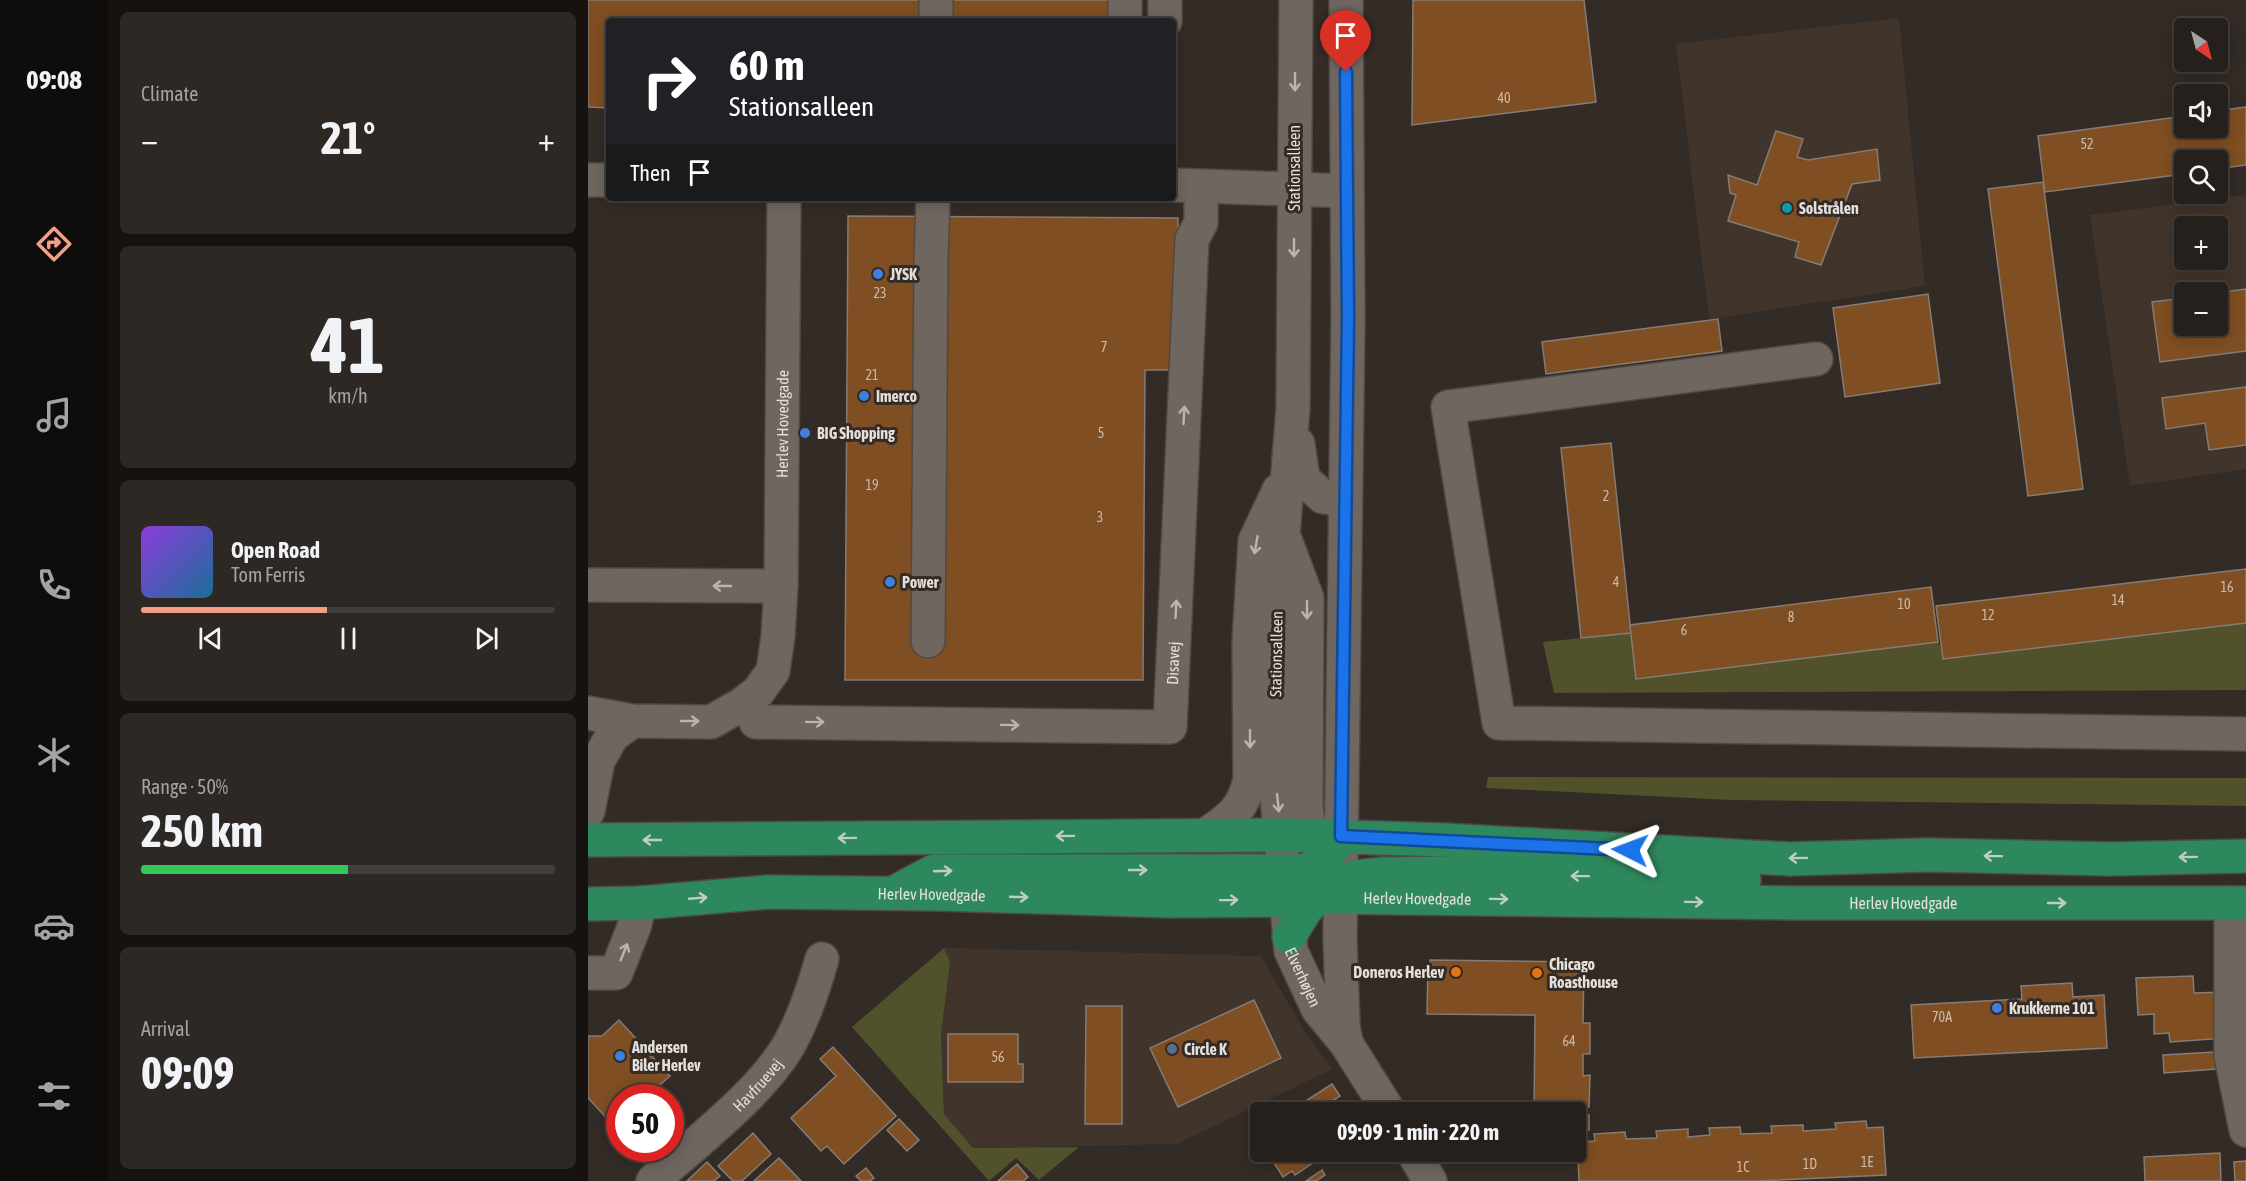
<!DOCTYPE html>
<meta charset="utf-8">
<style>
:root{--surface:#26201c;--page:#2e2825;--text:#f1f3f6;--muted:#a4a3a3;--line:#423e3b;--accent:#f39f86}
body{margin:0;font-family:"Asap Condensed",sans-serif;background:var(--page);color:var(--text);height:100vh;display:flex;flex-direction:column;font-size:22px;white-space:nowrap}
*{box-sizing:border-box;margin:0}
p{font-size:20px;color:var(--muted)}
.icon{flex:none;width:33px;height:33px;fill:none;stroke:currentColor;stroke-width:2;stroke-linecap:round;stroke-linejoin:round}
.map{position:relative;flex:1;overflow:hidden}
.panel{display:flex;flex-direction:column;gap:12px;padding:12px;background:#15120f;width:480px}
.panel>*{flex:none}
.guide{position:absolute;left:18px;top:18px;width:570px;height:183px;border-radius:6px;box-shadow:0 3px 15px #0003,0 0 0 2px var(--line);background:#202124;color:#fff;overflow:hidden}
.needle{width:39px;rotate:144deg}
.fabs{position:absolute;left:1586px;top:18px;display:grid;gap:12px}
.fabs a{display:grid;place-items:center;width:54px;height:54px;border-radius:6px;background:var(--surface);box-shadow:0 3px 15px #0003,0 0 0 2px var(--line);font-size:30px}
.speed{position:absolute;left:18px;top:1084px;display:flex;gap:12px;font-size:30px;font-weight:700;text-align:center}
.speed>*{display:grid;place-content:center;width:78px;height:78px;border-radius:50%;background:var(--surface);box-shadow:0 3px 15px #0003,0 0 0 2px var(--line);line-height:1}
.speed .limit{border:9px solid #d22;background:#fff;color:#111}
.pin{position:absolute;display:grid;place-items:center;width:51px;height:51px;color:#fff;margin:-62px -26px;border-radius:50% 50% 50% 0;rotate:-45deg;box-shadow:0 0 6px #0007}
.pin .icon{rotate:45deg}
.me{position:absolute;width:66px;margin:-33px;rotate:273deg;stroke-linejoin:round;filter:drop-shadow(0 0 4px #0008)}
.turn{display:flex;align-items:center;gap:21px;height:126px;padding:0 24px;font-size:27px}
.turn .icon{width:78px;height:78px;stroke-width:2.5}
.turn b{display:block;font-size:42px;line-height:51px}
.then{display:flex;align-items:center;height:57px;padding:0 24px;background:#0003;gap:12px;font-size:22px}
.big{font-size:45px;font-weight:700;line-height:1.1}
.panel .widget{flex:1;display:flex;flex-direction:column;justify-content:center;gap:9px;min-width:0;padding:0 21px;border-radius:9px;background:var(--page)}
.panel .dial{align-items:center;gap:0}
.dial b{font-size:78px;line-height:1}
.song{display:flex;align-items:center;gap:18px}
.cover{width:72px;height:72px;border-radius:9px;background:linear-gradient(135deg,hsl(270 70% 55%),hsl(200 70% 35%))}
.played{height:6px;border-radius:3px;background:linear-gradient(90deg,var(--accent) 45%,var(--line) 45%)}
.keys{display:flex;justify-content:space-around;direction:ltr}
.heat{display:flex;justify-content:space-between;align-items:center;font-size:33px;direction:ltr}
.charge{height:9px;border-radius:4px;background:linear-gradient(90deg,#34c759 50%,var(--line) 0)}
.trip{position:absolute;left:662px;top:1102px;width:336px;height:60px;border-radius:6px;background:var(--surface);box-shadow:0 3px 15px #0003,0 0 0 2px var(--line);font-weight:700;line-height:60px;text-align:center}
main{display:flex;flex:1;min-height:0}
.tabs{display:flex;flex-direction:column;width:108px;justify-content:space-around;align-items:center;background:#0f0d0b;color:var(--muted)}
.tabs .icon{width:42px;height:42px}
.tabs .active{color:var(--accent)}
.tabs b{font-size:27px;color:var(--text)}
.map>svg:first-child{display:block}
</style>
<main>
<nav class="tabs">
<b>09:08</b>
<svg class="icon active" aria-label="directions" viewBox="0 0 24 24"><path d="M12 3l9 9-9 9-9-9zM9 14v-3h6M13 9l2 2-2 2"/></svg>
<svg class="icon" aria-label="music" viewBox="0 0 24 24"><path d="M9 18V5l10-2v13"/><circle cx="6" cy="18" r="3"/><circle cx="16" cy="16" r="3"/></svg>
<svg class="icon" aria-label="phone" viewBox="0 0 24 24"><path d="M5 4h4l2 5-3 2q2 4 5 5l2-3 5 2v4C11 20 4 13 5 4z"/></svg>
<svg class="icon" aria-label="climate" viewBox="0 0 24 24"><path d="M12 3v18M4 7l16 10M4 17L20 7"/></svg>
<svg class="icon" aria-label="car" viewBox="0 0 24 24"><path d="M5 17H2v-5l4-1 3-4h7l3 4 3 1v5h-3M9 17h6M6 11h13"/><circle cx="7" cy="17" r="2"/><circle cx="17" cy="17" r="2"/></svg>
<svg class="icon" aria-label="filters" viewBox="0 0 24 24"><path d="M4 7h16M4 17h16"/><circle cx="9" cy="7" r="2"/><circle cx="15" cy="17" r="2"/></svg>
</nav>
<section class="panel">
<div class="widget"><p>Climate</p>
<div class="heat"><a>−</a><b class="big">21°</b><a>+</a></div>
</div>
<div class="widget dial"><b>41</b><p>km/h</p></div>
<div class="widget">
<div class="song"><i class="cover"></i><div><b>Open Road</b><p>Tom Ferris</p></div></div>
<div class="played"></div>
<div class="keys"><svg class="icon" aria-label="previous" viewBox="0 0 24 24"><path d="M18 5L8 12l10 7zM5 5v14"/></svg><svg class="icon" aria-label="pause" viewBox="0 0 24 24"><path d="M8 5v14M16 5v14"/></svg><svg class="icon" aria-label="next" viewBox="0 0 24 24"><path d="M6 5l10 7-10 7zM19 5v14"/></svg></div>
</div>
<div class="widget"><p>Range · 50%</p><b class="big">250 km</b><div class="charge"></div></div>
<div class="widget"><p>Arrival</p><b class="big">09:09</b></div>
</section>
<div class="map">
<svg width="1658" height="1181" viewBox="0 0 1658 1181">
<rect width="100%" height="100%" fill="#332b25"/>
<g fill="#41342b" fill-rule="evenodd">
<path d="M1311,18L1337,286L1121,319L1088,44Z"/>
<path d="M1658,195V469L1542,486L1502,215ZM1596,226H1629V260H1596ZM1596,292H1629V326H1596Z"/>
<path d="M356,948L673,956L717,1032L744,1069L589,1144L385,1148L356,1114L353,1034L362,962Z"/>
</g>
<g fill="#51522c">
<path d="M1658,623V690L966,693L955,642L1043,633L1048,679L1350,642L1353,648L1355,659Z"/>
<path d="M900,777L1658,778V806L1142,800L898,788Z"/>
<path d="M356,948L362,962L353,1034L356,1114L385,1148L491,1147L451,1180L428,1158L401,1181L264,1027Z"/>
</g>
<g fill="#7f4e22" stroke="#857c75" stroke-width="1.5">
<path d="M0,0H545V21H21V108L0,107Z"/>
<path d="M825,0H996L1008,102L824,125Z"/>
<path d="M1658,107V165L1629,169V160H1596V174L1457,192L1450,136L1596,116V128H1629V111Z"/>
<path d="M1188,131L1215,139L1209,157L1220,160L1289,149L1292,180L1264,184L1233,265L1207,257L1211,242L1140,221L1148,195L1142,193L1140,175L1169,185Z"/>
<path d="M1455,182L1495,489L1440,496L1400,189Z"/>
<path d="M260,216L590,218L589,370H557L555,680H257Z"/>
<path d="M1658,289V351L1572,362L1564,302L1596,298V326H1629V293Z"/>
<path d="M1340,294L1352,383L1257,397L1245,308Z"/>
<path d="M1130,319L1134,351L958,374L954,342Z"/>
<path d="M1658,387V445L1621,450L1617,423L1578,429L1574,398Z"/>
<path d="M1023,443L1043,633L993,638L973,448Z"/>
<path d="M1658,569V623L1355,659L1348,606Z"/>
<path d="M1343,587L1350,642L1048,679L1042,625Z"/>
<path d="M842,960L994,962V968H996L995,1023H1002V1054H995V1076L1002,1075L1001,1107H994V1115H1001V1130L994,1129V1142L1007,1141L1006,1134L1037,1132L1038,1139L1069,1138L1068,1131L1100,1129V1137L1122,1135L1121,1128L1152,1127L1153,1134L1184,1133L1183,1126L1215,1125V1131L1248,1129L1247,1123L1278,1121L1279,1128L1295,1127L1298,1175L1169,1181H991L990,1157L946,1156V1152H987V1113H946L947,1015L839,1014L840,967L842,966Z"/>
<path d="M1605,976L1606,993L1636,992L1637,1038L1582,1042L1581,1033L1566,1034V1014L1550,1015L1548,978Z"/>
<path d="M1484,983L1485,997L1516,995L1519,1048L1326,1058L1323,1005L1434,999L1433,986Z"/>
<path d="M666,1000L693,1058L590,1107L562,1048Z"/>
<path d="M498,1006H534V1124H497Z"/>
<path d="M31,1020L82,1076L57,1098H32V1122L26,1126L0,1098V1036H14Z"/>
<path d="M360,1034H430V1064H435V1082H360Z"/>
<path d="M245,1047L308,1116L256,1164L239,1146L233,1151L203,1118L248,1076L232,1059Z"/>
<path d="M1627,1052L1628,1069L1576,1073L1575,1055Z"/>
<path d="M744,1084L752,1096L726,1113H723L716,1102Z"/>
<path d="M311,1119L331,1140L319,1151L299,1130Z"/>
<path d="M165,1133L183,1154L154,1181H145L130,1166Z"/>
<path d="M679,1152H741L707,1175L704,1171L695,1177Z"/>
<path d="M1632,1153L1633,1181H1557L1556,1157Z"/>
<path d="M191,1158L213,1181H166Z"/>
<path d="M1658,1161V1181H1647L1646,1162Z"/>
<path d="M119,1162L132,1176L126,1181H99Z"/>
<path d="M429,1164L440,1177L435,1181H410Z"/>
<path d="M278,1168L286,1178L282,1181H273L268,1176Z"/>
<path d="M734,1170L737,1175L728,1181H718Z"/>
</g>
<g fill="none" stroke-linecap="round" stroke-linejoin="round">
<g stroke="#4f4843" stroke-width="36">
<g id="minor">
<path d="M537,0V21"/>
<path id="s1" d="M708,0L705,408L688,625L689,797L703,951L730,1009L758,1043L802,1113"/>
<path d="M758,0L760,319L752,938L755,1025L758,1043"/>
<path d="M348,21V0"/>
<path d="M577,21V0"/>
<path d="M0,180H21"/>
<path d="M585,185L759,191"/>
<path d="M1228,359L860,407L911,723L1658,734"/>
<path d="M710,444L715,479L735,497L757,500"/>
<path d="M698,542L719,598L718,808C720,827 727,843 738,860"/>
<path d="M0,585L193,586"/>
<path d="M340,641L343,259L345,198"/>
<path id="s2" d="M0,713L44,721L123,722L153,705L170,692L185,671L190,636L193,586L196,198"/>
<path id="s3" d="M168,722L582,727L604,239L613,223V187"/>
<path d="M0,811L10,761L24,736L44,721"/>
<path d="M619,834C643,818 656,808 662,779L661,642L667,541L691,490"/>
<path d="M1643,903V1056L1658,1130"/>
<path d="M0,973H28L46,927L52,903"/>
<path d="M825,1152L842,1181"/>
<path id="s4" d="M65,1181C108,1142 176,1091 203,1041C217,1015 226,987 234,959"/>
</g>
</g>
<g stroke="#4f4843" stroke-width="36">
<g id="major">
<path d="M0,840L693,835L856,840L1202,859L1339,855L1522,859L1658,856"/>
<path d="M305,893L346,871H715C737,864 742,855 753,836"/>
<path id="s5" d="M0,904L52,903L181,892L351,894L582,901L699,900L732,897L1204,903H1658"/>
<path d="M701,937L718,909L740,889L768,877L794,874L856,873L1156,880"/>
</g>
</g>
<use href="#minor" stroke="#6e665f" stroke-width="33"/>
<use href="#major" stroke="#2e885d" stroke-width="33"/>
</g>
<defs><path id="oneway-shaft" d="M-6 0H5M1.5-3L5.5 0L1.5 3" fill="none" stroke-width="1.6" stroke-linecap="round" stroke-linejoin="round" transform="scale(1.5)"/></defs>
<g stroke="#bbb5b0">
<use href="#oneway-shaft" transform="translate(707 82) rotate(90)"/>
<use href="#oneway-shaft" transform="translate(706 248) rotate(90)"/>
<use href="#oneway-shaft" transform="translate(596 415) rotate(-87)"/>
<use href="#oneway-shaft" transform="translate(668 545) rotate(100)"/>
<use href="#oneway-shaft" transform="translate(134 586) rotate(-180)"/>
<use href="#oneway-shaft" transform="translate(588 609) rotate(-87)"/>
<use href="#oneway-shaft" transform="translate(719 610) rotate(90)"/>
<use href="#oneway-shaft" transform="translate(102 721)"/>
<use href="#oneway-shaft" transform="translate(227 722) rotate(1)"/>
<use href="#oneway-shaft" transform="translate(422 725) rotate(1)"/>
<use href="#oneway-shaft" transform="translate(662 739) rotate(90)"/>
<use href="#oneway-shaft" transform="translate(690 803) rotate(84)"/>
<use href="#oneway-shaft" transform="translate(36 952) rotate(-68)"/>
</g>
<g stroke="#c0cec2">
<use href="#oneway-shaft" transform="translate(477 836) rotate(179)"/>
<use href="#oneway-shaft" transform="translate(259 838) rotate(179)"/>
<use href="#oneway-shaft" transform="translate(64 840) rotate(180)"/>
<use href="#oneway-shaft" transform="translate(1405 856) rotate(-179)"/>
<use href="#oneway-shaft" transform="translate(1600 857) rotate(179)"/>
<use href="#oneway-shaft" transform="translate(1210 858) rotate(179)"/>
<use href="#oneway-shaft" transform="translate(550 870)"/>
<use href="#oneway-shaft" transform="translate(355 871) rotate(-2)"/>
<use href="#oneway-shaft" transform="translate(992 876) rotate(-179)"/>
<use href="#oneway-shaft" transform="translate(431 897) rotate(2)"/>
<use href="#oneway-shaft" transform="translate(110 898) rotate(-5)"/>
<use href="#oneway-shaft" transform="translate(911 899) rotate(1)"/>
<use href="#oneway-shaft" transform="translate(641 900) rotate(-1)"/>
<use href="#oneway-shaft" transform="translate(1106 902) rotate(1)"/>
<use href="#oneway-shaft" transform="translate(1469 903)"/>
</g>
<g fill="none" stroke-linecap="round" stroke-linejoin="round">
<g stroke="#114b97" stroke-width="15">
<path id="route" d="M758,72L760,319L753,836L1042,850"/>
</g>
<use href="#route" stroke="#1a73e8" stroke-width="10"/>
</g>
<circle fill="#0f9aa8" stroke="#332b25" stroke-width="2" cx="1199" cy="208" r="6"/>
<g fill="#3f7fe0" stroke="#332b25" stroke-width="2">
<circle cx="290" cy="274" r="6"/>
<circle cx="276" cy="396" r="6"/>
<circle cx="217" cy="433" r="6"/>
<circle cx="302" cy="582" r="6"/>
<circle cx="1409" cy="1008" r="6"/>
<circle cx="32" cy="1056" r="6"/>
</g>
<g fill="#e8710a" stroke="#332b25" stroke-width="2">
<circle cx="868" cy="972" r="6"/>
<circle cx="949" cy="973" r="6"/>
</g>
<circle fill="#5c6f8a" stroke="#332b25" stroke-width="2" cx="584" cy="1049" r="6"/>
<g text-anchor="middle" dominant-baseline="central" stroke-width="6" stroke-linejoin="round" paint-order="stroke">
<g font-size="14" fill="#cbbbad">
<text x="916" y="98">40</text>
<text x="1499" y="144">52</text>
<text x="292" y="293">23</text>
<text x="516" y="347">7</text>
<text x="284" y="375">21</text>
<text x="513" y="433">5</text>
<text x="284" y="485">19</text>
<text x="1018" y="496">2</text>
<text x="512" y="517">3</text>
<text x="1028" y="582">4</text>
<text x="1639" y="587">16</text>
<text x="1530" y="600">14</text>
<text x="1316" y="604">10</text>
<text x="1400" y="615">12</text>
<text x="1203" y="617">8</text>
<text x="1096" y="630">6</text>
<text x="1354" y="1017">70A</text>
<text x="981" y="1041">64</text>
<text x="410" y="1057">56</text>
<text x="1279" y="1162">1E</text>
<text x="1222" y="1164">1D</text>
<text x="1155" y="1167">1C</text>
</g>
<g font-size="16" fill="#e4dfdb" stroke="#332b25">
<text transform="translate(706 168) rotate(-90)">Stationsalleen</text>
<text stroke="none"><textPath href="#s2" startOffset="453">Herlev Hovedgade</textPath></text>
<text transform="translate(688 654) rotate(-89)">Stationsalleen</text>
<text stroke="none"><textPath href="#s3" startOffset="478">Disavej</textPath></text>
<text stroke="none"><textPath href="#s5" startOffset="344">Herlev Hovedgade</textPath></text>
<text stroke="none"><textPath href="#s5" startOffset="830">Herlev Hovedgade</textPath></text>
<text stroke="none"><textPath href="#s5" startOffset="1316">Herlev Hovedgade</textPath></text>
<text stroke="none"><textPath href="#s1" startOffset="981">Elverhøjen</textPath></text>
<text stroke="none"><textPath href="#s4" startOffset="142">Havfruevej</textPath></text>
</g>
<g font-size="16" font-weight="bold" fill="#e4dfdb" stroke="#332b25" text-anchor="start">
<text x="1211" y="208">Solstrålen</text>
<text x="302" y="274">JYSK</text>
<text x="288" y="396">Imerco</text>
<text x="229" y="433">BIG Shopping</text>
<text x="314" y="582">Power</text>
<text x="961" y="964">Chicago<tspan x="961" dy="18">Roasthouse</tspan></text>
<text x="856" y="972" text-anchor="end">Doneros Herlev</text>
<text x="1421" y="1008">Krukkerne 101</text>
<text x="44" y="1047">Andersen<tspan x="44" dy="18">Biler Herlev</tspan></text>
<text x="596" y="1049">Circle K</text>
</g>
</g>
</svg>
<div class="fabs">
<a><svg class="needle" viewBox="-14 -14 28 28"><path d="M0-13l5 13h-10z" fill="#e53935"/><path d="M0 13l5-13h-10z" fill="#a4a3a3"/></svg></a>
<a><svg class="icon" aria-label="sound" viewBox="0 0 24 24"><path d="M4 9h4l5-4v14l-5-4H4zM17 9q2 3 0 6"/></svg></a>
<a><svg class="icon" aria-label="search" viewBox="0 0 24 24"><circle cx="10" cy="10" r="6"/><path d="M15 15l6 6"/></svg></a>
<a>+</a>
<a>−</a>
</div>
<div class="speed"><div class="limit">50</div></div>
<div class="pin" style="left:758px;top:72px;background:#d93025"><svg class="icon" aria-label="arrive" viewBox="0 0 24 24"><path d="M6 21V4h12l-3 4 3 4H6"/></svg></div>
<svg class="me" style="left:1042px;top:850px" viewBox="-20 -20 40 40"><path d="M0-17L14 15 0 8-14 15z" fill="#1a73e8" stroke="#fff" stroke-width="4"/></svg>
<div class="trip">09:09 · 1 min · 220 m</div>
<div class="guide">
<div class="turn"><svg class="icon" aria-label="right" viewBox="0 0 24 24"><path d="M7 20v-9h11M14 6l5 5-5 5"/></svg><div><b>60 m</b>Stationsalleen</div></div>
<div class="then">Then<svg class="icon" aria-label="arrive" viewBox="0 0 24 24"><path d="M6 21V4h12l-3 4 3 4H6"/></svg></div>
</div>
</div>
</main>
